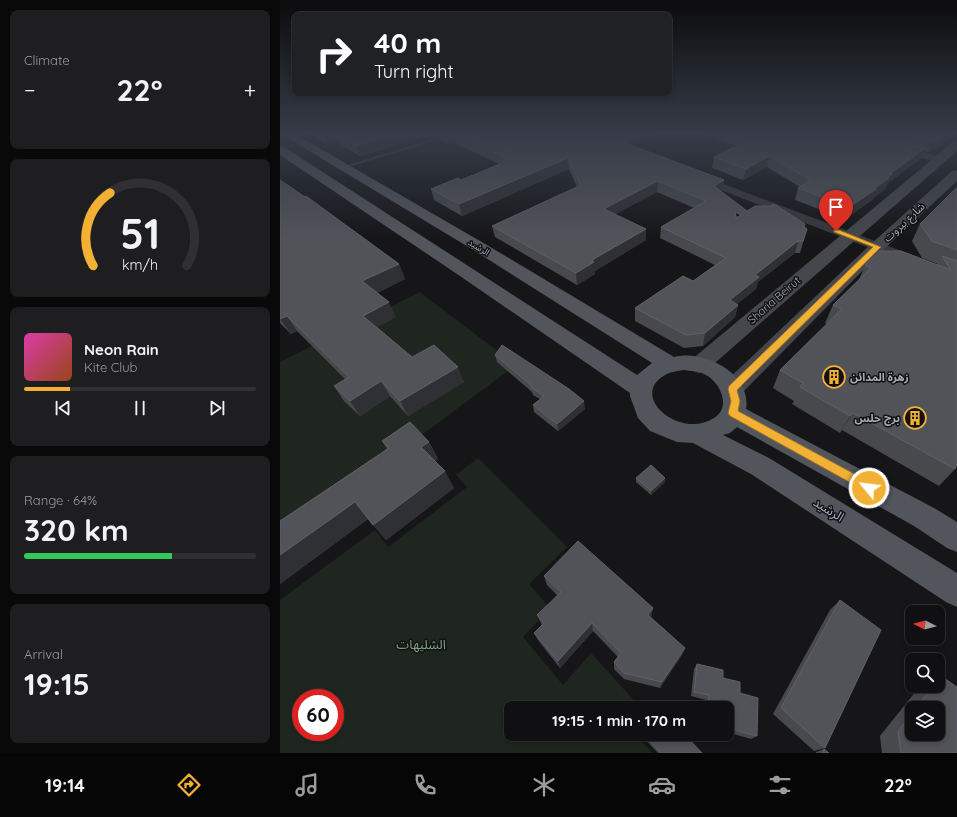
<!DOCTYPE html>
<meta charset="utf-8">
<style>
:root{--surface:#101012;--page:#1e1e20;--text:#f1f3f6;--muted:#9c9d9f;--line:#303032;--accent:#f2b134}
body{margin:0;font-family:Quicksand,"Noto Sans Arabic",sans-serif;background:var(--page);color:var(--text);height:100vh;display:flex;flex-direction:column;font-size:15px;white-space:nowrap}
*{box-sizing:border-box;margin:0}
p{font-size:13px;color:var(--muted)}
.icon{flex:none;width:22px;height:22px;fill:none;stroke:currentColor;stroke-width:2;stroke-linecap:round;stroke-linejoin:round}
.map{position:relative;flex:1;overflow:hidden}
.panel{display:flex;flex-direction:column;gap:10px;padding:10px;background:#09090a;width:280px}
.panel>*{flex:none}
.banner{position:absolute;left:12px;top:12px;width:380px;height:84px;border-radius:8px;box-shadow:0 2px 6px #0003,0 0 0 1px var(--line);background:#202124;color:#fff;overflow:hidden}
.needle{width:26px;rotate:276deg}
.controls{position:absolute;left:625px;top:605px;display:grid;gap:8px}
.controls a{display:grid;place-items:center;width:40px;height:40px;border-radius:8px;background:var(--surface);box-shadow:0 2px 6px #0003,0 0 0 1px var(--line);font-size:20px}
.speed{position:absolute;left:12px;top:689px;display:flex;gap:8px;font-size:20px;font-weight:700;text-align:center}
.speed>*{display:grid;place-content:center;width:52px;height:52px;border-radius:50%;background:var(--surface);box-shadow:0 2px 6px #0003,0 0 0 1px var(--line);line-height:1}
.speed .limit{border:6px solid #d22;background:#fff;color:#111}
.pin{position:absolute;display:grid;place-items:center;width:34px;height:34px;color:#fff;margin:-41px -17px;border-radius:50% 50% 50% 0;rotate:-45deg;box-shadow:0 0 4px #0007}
.pin .icon{rotate:45deg}
.me{position:absolute;width:44px;margin:-22px;rotate:299deg;stroke-linejoin:round;filter:drop-shadow(0 0 3px #0008)}
.turn{display:flex;align-items:center;gap:14px;height:84px;padding:0 16px;font-size:18px}
.turn .icon{width:52px;height:52px;stroke-width:2.5}
.turn b{display:block;font-size:28px;line-height:34px}
.big{font-size:30px;font-weight:800;line-height:1.1}
.panel .card{flex:1;display:flex;flex-direction:column;justify-content:center;gap:6px;min-width:0;padding:0 14px;border-radius:8px;background:var(--page)}
.panel .dial{align-items:center;gap:0}
.dial svg{height:104px;overflow:visible;fill:none;stroke:var(--line);stroke-width:7;stroke-linecap:round;text-anchor:middle}
.dial text{fill:var(--text);stroke:none}
.song{display:flex;align-items:center;gap:12px}
.cover{width:48px;height:48px;border-radius:6px;background:linear-gradient(135deg,hsl(320 70% 55%),hsl(20 70% 35%))}
.played{height:4px;border-radius:2px;background:linear-gradient(90deg,var(--accent) 20%,var(--line) 20%)}
.keys{display:flex;justify-content:space-around;direction:ltr}
.heat{display:flex;justify-content:space-between;align-items:center;font-size:22px;direction:ltr}
.charge{height:6px;border-radius:3px;background:linear-gradient(90deg,#34c759 64%,var(--line) 0)}
.trip{position:absolute;left:224px;top:701px;width:230px;height:40px;border-radius:8px;background:var(--surface);box-shadow:0 2px 6px #0003,0 0 0 1px var(--line);font-weight:800;line-height:40px;text-align:center}
.dock{display:flex;height:64px;justify-content:space-around;align-items:center;background:#060607;color:var(--muted)}
.dock .icon{width:28px;height:28px}
.dock .active{color:var(--accent)}
.dock b{font-size:18px;color:var(--text)}
main{display:flex;flex:1;min-height:0}
.map>svg:first-child{display:block}
</style>
<main>
<section class="panel">
<div class="card"><p>Climate</p>
<div class="heat"><a>−</a><b class="big">22°</b><a>+</a></div>
</div>
<div class="card dial"><svg viewBox="0 0 100 80">
<path d="M14 69A42 42 0 1 1 86 69"/>
<path d="M14 69A42 42 0 0 1 27 13" stroke="#f2b134"/>
<text x="50" y="56" font-size="32" font-weight="700">51</text>
<text x="50" y="72" font-size="11">km/h</text>
</svg></div>
<div class="card">
<div class="song"><i class="cover"></i><div><b>Neon Rain</b><p>Kite Club</p></div></div>
<div class="played"></div>
<div class="keys"><svg class="icon" aria-label="previous" viewBox="0 0 24 24"><path d="M18 5L8 12l10 7zM5 5v14"/></svg><svg class="icon" aria-label="pause" viewBox="0 0 24 24"><path d="M8 5v14M16 5v14"/></svg><svg class="icon" aria-label="next" viewBox="0 0 24 24"><path d="M6 5l10 7-10 7zM19 5v14"/></svg></div>
</div>
<div class="card"><p>Range · 64%</p><b class="big">320 km</b><div class="charge"></div></div>
<div class="card"><p>Arrival</p><b class="big">19:15</b></div>
</section>
<div class="map">
<svg width="677" height="753" viewBox="0 0 677 753">
<rect width="100%" height="100%" fill="#161618"/>
<g fill="#1e261f" fill-rule="evenodd">
<path d="M140,292L236,365L0,540V362Z"/>
<path d="M198,458L287,547L249,584L270,608L243,637L283,685L311,653L360,707L231,708V734H356L372,753H0V600L95,530L108,547L187,487L176,475ZM21,698H55V732H21Z"/>
</g>
<g fill="none" stroke-linecap="round" stroke-linejoin="round">
<path fill="#37383d" fill-rule="evenodd" d="M169,134H176L66,168L61,167Z"/>
<g fill="#37383d" fill-rule="evenodd">
<path d="M620,146L664,158L666,160L661,163L617,151L615,149Z"/>
<path d="M422,176L635,256L637,259L635,262H625L418,181L417,179L418,177Z"/>
</g>
<g fill="#45474d" fill-rule="evenodd">
<path d="M677,141V151L427,370L419,373L411,370L408,365L411,360L673,142Z"/>
<path d="M677,170V181L603,250L460,395L452,397L444,395L441,389L444,383L591,244L672,171Z"/>
</g>
<path fill="#53555c" fill-rule="evenodd" d="M1,134H15L207,245L394,357C423,349 472,373 466,409L654,508L677,522V552L667,548L634,526L457,427L450,433L443,435L489,458L677,573V607L666,602L471,474L413,443L397,442L370,431L358,418L350,396V393L177,274L0,155V146L4,147L357,375L372,363L195,251ZM403,370C410,371 418,371 424,374C440,381 452,407 434,418C400,440 348,396 385,375C390,372 398,371 403,370Z"/>
</g>
<g fill="#47494d" fill-rule="evenodd">
<path d="M30,134H377L350,145L444,180L442,192L467,211L524,227L527,229L520,253H515L478,282L476,289L457,304L458,305L455,317L423,346L404,348L355,321V308L413,281L435,265L380,238L381,227L414,208L377,192L335,214L366,240L315,271V274L297,285L215,237L212,226L297,187L289,169L182,216L154,200L151,189L181,180L219,164L175,143L169,145L160,140L159,136L154,137L149,135L80,156L59,143L48,145ZM455,212L461,215L458,217L455,215Z"/>
<path d="M422,134H675L653,150L648,152L644,151L640,159L608,183L604,190L593,198L592,200L565,219L515,200L518,188L520,187L487,167L463,180L432,168L434,157L457,146Z"/>
<path d="M0,180L119,264L125,279L97,293L116,317L97,327L132,357L184,382L128,416L110,396L80,416L64,401L54,386L65,379L17,331L11,334L0,323Z"/>
<path d="M677,187V464L675,469L659,486L562,430L560,433L512,404L514,401L493,388L500,370L547,324L545,323L553,305L579,280L585,265H657L658,264L642,258L632,241L640,224Z"/>
<path d="M215,355L305,409L278,431L254,412L253,405L260,399L253,395L252,392L217,362Z"/>
<path d="M102,441L149,442L158,459L155,461L174,488L106,540L88,519L0,584V521L107,449Z"/>
<path d="M356,478H385V482L371,495L356,482Z"/>
<path d="M264,576L373,608L371,617L402,655L380,688L344,679L334,669V662L338,657L313,631L280,668L258,640L254,633L262,625L257,615L278,596L267,585Z"/>
<path d="M560,600L545,748L534,751L493,714L550,610Z"/>
<path d="M417,664L443,678L460,693L477,736L471,739L447,732V708H425L426,700L411,696L414,669Z"/>
<path d="M661,676L677,753H602L600,736L640,686H658V677ZM632,708H658L632,734Z"/>
<path d="M360,734H404L422,753H378Z"/>
<path d="M544,749L549,753H536V752Z"/>
</g>
<g fill="#2f3033">
<path d="M49,134H55L59,143L48,145L44,135Z"/>
<path d="M115,134H148L149,135L80,156L76,146Z"/>
<path d="M153,134H158L159,136L154,137Z"/>
<path d="M169,134H173L175,143L169,145L166,135Z"/>
<path d="M357,134H377L349,145V137Z"/>
<path d="M666,134H675L653,150L648,152L653,142Z"/>
<path d="M645,148L640,159L608,183L604,190L593,198L592,200L565,219L569,207L595,188L610,174Z"/>
<path d="M489,156L487,167L463,180L466,169Z"/>
<path d="M288,158L289,169L182,216L179,204Z"/>
<path d="M444,180L442,192L432,197L434,186Z"/>
<path d="M378,181L377,192L327,219L324,209Z"/>
<path d="M366,229V240L315,271V274L297,285L296,273L312,260Z"/>
<path d="M518,241L515,253L478,282L476,289L447,312L450,300L475,275Z"/>
<path d="M119,264L125,279L90,296L82,281Z"/>
<path d="M109,302L116,317L91,331L83,316Z"/>
<path d="M458,305L455,317L423,346L425,333Z"/>
<path d="M7,316L17,331L11,334L0,319Z"/>
<path d="M178,367L184,382L128,416L120,401Z"/>
<path d="M101,381L110,396L80,416L70,401Z"/>
<path d="M304,401L305,409L278,431L277,424Z"/>
<path d="M573,413L562,430L560,433L570,416Z"/>
<path d="M149,442L158,459L151,465L141,447Z"/>
<path d="M165,471L174,488L106,540L93,525Z"/>
<path d="M385,478V482L371,495V491Z"/>
<path d="M75,502L89,518L0,584V555Z"/>
<path d="M373,608L371,617L367,623L368,615Z"/>
<path d="M312,623L313,631L280,668L278,661Z"/>
<path d="M405,648L402,655L380,688L382,682Z"/>
</g>
<g fill="#525359" stroke="#5f6168" fill-rule="evenodd">
<path d="M42,134H49L44,135Z"/>
<path d="M57,134H115L76,146Z"/>
<path d="M176,134H321L444,180L434,186L467,211L475,206H490L494,204L525,224L524,227L527,229L523,241H518L475,275L479,277L450,300L458,305L425,333L406,335L355,308L403,276L413,281L446,258L381,227L426,201L378,181L327,207L324,209L366,229L312,260L314,262L296,273L212,226L301,185L288,158L179,204L151,189L178,178L181,180L230,160ZM455,212L461,215L456,218Z"/>
<path d="M341,134H357L349,137Z"/>
<path d="M454,134H592L645,148L610,174H612L607,178H609L595,188L596,189L569,207L518,188L531,180L489,156L466,169L434,157L470,139Z"/>
<path d="M625,134H666L658,140L653,142Z"/>
<path d="M0,180L25,197L26,196L119,264L82,281L109,302L83,316L132,357L154,345L178,367L120,401L101,381L70,401L54,386L69,377L7,316L0,319Z"/>
<path d="M677,187V250L652,241L640,224Z"/>
<path d="M600,251H621L671,270L662,256L677,261V464L675,469L573,413L570,416L520,387L523,383L500,370L562,309L553,305L591,268L585,265Z"/>
<path d="M222,345L289,389L304,401L277,424L253,405L264,396L251,387L252,386L215,355Z"/>
<path d="M130,422L149,442L141,447L165,471L93,525L75,502L0,555V521L109,448L102,441Z"/>
<path d="M371,465L385,478L371,491L356,478Z"/>
<path d="M298,541L373,608L368,615L405,648L382,682L344,673L334,662L341,653L312,623L278,661L254,633L264,623L257,615L281,592L264,576Z"/>
<path d="M560,600L601,630L545,748L501,708Z"/>
<path d="M417,664L443,670V678L460,682V693L478,698L477,736L448,728L449,713H447V708H428L429,695L414,692Z"/>
<path d="M661,676L677,687V753H621L618,731L632,713V734H658V708H636L653,686H658V680Z"/>
<path d="M375,703L379,708H371Z"/>
<path d="M364,734H404L422,753H381Z"/>
<path d="M544,749L549,753H543Z"/>
</g>
<linearGradient id="sky" x2="0" y2="1"><stop stop-color="#0c0c0d"/><stop offset="0.56" stop-color="#363c48"/><stop offset="1" stop-color="#363c48" stop-opacity="0"/></linearGradient>
<rect width="677" height="239" fill="url(#sky)"/>
<path fill="#f2b134" stroke="#9d7322" d="M554,230H559L601,247L457,390L460,401L458,411L593,484L595,488L593,491L589,493L450,416L448,413L451,401L448,389L449,386L593,247L554,232Z"/>
<defs>
<g id="building-ring" transform="scale(1.15)"><circle r="9.5" fill="#111113" stroke="#f2b134" stroke-width="1.5"/><path d="M-4-6H4V6H1V3H-1V6H-4ZM-2.5-4.3h1.7v1.8h-1.7ZM.8-4.3h1.7v1.8H.8ZM-2.5-1h1.7V.8h-1.7ZM.8-1h1.7V.8H.8Z" fill="#f2b134"/></g>
</defs>
<g fill-rule="evenodd">
<use href="#building-ring" x="554" y="377"/>
<use href="#building-ring" x="635" y="418"/>
</g>
<g text-anchor="middle" dominant-baseline="central" stroke-width="3" stroke-linejoin="round" paint-order="stroke">
<g font-size="9" fill="#a8adb8" stroke="#111113">
<text transform="translate(199 247) rotate(31)">الرشيد</text>
</g>
<g font-size="11" fill="#a8adb8" stroke="#111113">
<text transform="translate(624 222) rotate(-43)">شارع بيروت</text>
<text transform="translate(494 300) rotate(-41)">Sharia Beirut</text>
</g>
<g font-size="11" font-weight="bold" fill="#a8adb8" stroke="#111113" text-anchor="start">
<text x="570" y="377">زهرة المدائن</text>
<text x="620" y="418" text-anchor="end">برج حلس</text>
</g>
<g font-size="13" fill="#a8adb8" stroke="#111113">
<text transform="translate(549 509) rotate(32)">الرشيد</text>
</g>
<g font-size="13" fill="#7fa381" stroke="#111113">
<text x="141" y="644">الشليهات</text>
</g>
</g>
</svg>
<div class="controls">
<a><svg class="needle" viewBox="-14 -14 28 28"><path d="M0-13l5 13h-10z" fill="#e53935"/><path d="M0 13l5-13h-10z" fill="#9c9d9f"/></svg></a>
<a><svg class="icon" aria-label="search" viewBox="0 0 24 24"><circle cx="10" cy="10" r="6"/><path d="M15 15l6 6"/></svg></a>
<a><svg class="icon" aria-label="layers" viewBox="0 0 24 24"><path d="M12 4l9 5-9 5-9-5zM3 14l9 5 9-5"/></svg></a>
</div>
<div class="speed"><div class="limit">60</div></div>
<div class="pin" style="left:556px;top:231px;background:#d93025"><svg class="icon" aria-label="arrive" viewBox="0 0 24 24"><path d="M6 21V4h12l-3 4 3 4H6"/></svg></div>
<svg class="me" style="left:589px;top:488px" viewBox="-20 -20 40 40"><circle r="17" fill="#f2b134" stroke="#fff" stroke-width="3"/><path d="M0-11L8 9 0 5-8 9z" fill="#fff"/></svg>
<div class="trip">19:15 · 1 min · 170 m</div>
<div class="banner">
<div class="turn"><svg class="icon" aria-label="right" viewBox="0 0 24 24"><path d="M7 20v-9h11M14 6l5 5-5 5"/></svg><div><b>40 m</b>Turn right</div></div>
</div>
</div>
</main>
<nav class="dock">
<b>19:14</b>
<svg class="icon active" aria-label="directions" viewBox="0 0 24 24"><path d="M12 3l9 9-9 9-9-9zM9 14v-3h6M13 9l2 2-2 2"/></svg>
<svg class="icon" aria-label="music" viewBox="0 0 24 24"><path d="M9 18V5l10-2v13"/><circle cx="6" cy="18" r="3"/><circle cx="16" cy="16" r="3"/></svg>
<svg class="icon" aria-label="phone" viewBox="0 0 24 24"><path d="M5 4h4l2 5-3 2q2 4 5 5l2-3 5 2v4C11 20 4 13 5 4z"/></svg>
<svg class="icon" aria-label="climate" viewBox="0 0 24 24"><path d="M12 3v18M4 7l16 10M4 17L20 7"/></svg>
<svg class="icon" aria-label="car" viewBox="0 0 24 24"><path d="M5 17H2v-5l4-1 3-4h7l3 4 3 1v5h-3M9 17h6M6 11h13"/><circle cx="7" cy="17" r="2"/><circle cx="17" cy="17" r="2"/></svg>
<svg class="icon" aria-label="filters" viewBox="0 0 24 24"><path d="M4 7h16M4 17h16"/><circle cx="9" cy="7" r="2"/><circle cx="15" cy="17" r="2"/></svg>
<b>22°</b>
</nav>
